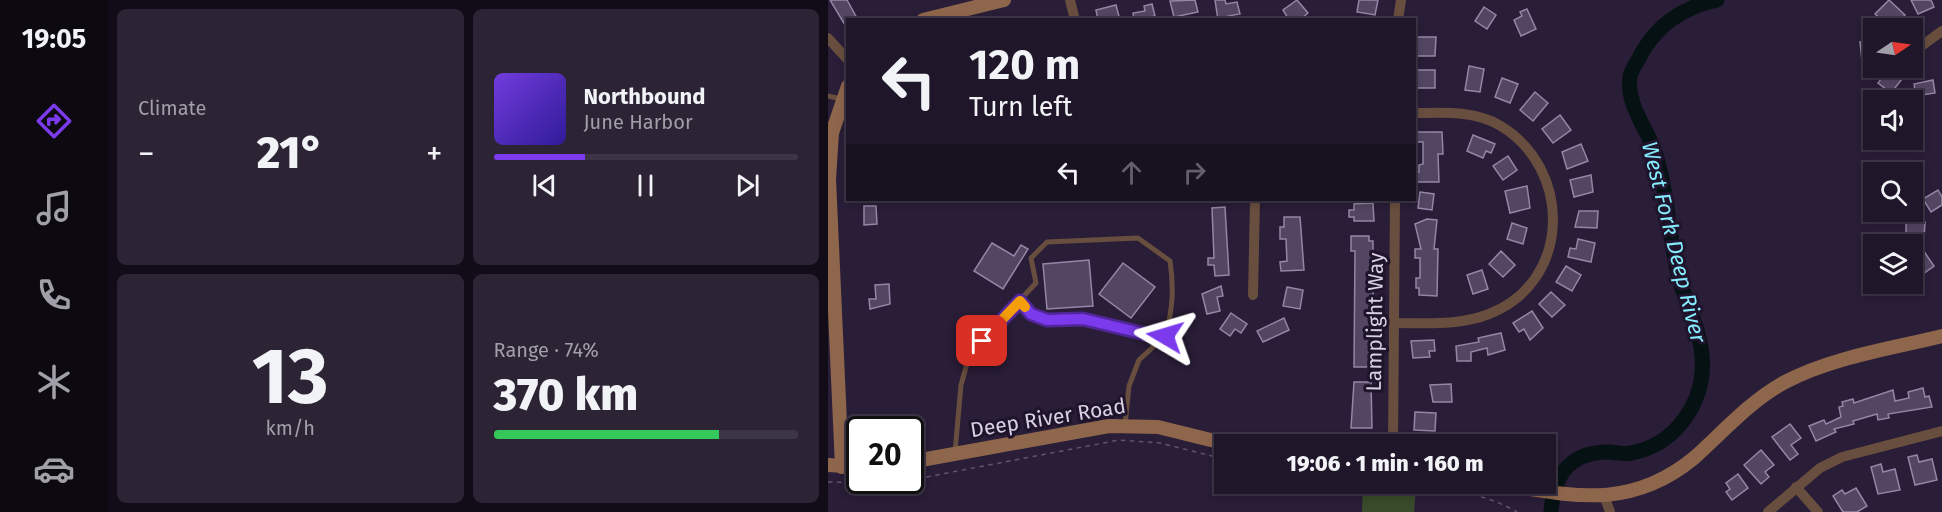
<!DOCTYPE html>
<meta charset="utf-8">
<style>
:root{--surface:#1f1629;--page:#2c2335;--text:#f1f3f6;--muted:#a19fa8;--line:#3c3546;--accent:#7c3aed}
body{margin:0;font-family:"Fira Sans",sans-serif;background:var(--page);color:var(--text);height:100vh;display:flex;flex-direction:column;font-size:22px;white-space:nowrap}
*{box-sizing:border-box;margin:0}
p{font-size:20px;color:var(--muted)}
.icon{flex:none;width:33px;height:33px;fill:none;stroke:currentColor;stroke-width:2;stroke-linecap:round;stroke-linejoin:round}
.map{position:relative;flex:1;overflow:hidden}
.details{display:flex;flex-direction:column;gap:9px;padding:9px;background:#110c17;width:720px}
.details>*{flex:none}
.top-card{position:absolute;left:18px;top:18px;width:570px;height:183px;border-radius:0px;box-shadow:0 3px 9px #0003,0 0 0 2px var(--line);background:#1f1629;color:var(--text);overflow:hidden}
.needle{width:39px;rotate:77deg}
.fabs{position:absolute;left:1035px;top:18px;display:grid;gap:12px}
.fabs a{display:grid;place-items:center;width:60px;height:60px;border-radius:0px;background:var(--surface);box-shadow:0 3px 9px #0003,0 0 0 2px var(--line);font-size:30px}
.speed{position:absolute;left:18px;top:416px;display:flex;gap:12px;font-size:30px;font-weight:700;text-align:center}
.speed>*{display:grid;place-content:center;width:78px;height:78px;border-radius:50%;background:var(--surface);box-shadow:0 3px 9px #0003,0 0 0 2px var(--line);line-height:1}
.speed .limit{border:3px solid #111;border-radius:9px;background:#fff;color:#111}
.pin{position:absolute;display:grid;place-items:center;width:51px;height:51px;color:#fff;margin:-26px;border-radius:12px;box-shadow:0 3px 9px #0006}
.me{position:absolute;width:66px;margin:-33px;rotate:277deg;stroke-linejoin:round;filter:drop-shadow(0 0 4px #0008)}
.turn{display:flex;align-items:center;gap:21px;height:126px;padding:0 24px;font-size:27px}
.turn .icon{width:78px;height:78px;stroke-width:2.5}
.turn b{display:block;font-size:42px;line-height:51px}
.lanes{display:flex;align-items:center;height:57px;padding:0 24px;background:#0003;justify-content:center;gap:30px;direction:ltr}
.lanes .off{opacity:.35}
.big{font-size:45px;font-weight:800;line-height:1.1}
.details .card{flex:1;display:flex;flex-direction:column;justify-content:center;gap:9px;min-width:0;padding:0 21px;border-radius:9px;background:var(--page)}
.details .dial{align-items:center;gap:0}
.dial b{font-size:78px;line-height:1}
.song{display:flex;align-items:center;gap:18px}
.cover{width:72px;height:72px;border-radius:9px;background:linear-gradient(135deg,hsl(260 70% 55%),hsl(250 70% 35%))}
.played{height:6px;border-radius:3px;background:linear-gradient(90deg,var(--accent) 30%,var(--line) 30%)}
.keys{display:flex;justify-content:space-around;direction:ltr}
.heat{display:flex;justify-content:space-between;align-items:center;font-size:33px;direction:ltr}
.charge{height:9px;border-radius:4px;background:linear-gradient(90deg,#34c759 74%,var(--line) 0)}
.details .tiles{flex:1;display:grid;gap:9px;grid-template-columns:repeat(2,1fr)}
.trip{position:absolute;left:386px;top:434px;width:342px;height:60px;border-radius:0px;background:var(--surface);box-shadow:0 3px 9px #0003,0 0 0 2px var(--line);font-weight:800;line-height:60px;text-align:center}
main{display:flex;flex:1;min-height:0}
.tab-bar{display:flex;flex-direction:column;width:108px;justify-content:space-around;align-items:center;background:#0c0910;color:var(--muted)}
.tab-bar .icon{width:42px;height:42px}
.tab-bar .active{color:var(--accent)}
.tab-bar b{font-size:27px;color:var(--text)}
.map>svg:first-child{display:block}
</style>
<main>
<nav class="tab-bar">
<b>19:05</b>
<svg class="icon active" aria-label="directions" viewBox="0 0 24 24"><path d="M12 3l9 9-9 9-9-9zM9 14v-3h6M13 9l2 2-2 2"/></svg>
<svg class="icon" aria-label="music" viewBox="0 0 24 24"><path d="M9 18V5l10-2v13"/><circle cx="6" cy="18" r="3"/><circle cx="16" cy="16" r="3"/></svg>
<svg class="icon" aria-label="phone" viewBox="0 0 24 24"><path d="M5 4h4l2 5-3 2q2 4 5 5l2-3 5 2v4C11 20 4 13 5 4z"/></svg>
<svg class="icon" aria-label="climate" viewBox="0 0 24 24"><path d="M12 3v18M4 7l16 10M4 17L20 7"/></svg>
<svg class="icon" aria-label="car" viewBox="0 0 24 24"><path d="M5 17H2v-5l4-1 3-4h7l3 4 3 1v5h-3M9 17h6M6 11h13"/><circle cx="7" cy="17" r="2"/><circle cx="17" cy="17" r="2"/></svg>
</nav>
<section class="details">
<div class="tiles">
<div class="card"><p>Climate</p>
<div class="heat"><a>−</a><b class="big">21°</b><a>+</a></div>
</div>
<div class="card">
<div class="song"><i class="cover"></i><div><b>Northbound</b><p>June Harbor</p></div></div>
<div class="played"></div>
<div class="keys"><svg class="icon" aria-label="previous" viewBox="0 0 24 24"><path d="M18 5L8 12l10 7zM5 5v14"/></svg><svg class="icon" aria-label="pause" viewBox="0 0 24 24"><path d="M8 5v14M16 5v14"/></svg><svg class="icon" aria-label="next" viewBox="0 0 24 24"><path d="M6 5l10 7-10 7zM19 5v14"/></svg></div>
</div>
<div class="card dial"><b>13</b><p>km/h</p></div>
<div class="card"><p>Range · 74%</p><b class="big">370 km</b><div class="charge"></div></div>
</div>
</section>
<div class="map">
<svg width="1114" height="512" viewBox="0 0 1114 512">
<rect width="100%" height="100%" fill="#291d37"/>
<path fill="#394b2a" d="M535,484L588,487L586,512H534Z"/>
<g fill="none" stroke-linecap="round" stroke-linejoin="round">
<path stroke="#051113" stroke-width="15" d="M723,512C726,475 741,452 781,452C788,452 796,455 803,453C848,445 878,401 874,356C872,330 858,303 851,278C840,236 840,190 826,149C817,126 798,103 802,77C803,71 807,65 810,60C826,27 852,8 889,0"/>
</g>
<g fill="#534663" stroke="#9486a6" stroke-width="1.5">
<path d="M2,0H19L30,20H20V30Z"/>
<path d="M367,0L370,12L346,17L342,1Z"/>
<path d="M387,0H397L398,4L409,2L412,14L400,16L401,20H390Z"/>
<path d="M469,0L480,13L472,20H461L455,10Z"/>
<path d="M531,0H550L547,15L529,12Z"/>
<path d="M1061,0L1077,15L1064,28L1047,14Z"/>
<path d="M1083,0H1103L1106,7L1090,14Z"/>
<path d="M324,4L327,16L306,20L305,13L317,11L316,6Z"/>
<path d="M288,5L292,20H270L268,10Z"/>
<path d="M656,7L668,15L659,29L647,21Z"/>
<path d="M699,9L708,29L693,36L686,20L694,16L692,12Z"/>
<path d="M589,37H608L607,56H589Z"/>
<path d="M1046,41V61H1034L1032,42Z"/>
<path d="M641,66L656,69L652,92L637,90Z"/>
<path d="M1061,68L1074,79L1063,93L1050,83Z"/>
<rect x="589" y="70" width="18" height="18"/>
<path d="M674,78L690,84L682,103L667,97Z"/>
<path d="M1105,80L1107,93L1088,96L1086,84Z"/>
<path d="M707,92L720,103L705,121L692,110Z"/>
<path d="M732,115L743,130L725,143L714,129Z"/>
<path d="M588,132H614L615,154H610L611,182H588V172H591V165L595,164V142H588Z"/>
<path d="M645,135L667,144L663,153L658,151L655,158L639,151Z"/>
<path d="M753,144L760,161L739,169L734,152Z"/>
<path d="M680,156L689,170L675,180L665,166Z"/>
<path d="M763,175L765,192L746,197L742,180Z"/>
<path d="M699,186L702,208L682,213L677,191Z"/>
<path d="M1110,190L1114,197V205L1103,212L1095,199Z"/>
<path d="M592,192L606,194L604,210L590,208Z"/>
<path d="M545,203L546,221H526V217H521V210H526V204Z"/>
<path d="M36,206H48L49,224L36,225Z"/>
<path d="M397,207L401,275L387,276L386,265H380V258H386L384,208Z"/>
<path d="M751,211H770L769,228L747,227Z"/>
<path d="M456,217H472L476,270L453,271L452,262L459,261L458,239H452V227H456Z"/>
<path d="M599,219L609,220L606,249H610L609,296L591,295V288H588V278H592V258H587V249H593L587,224Z"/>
<path d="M1078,221L1097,222L1096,239L1078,238Z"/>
<path d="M684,223L699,228L695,244L679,239Z"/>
<path d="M523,236H541V241H545V367H526L527,251H523Z"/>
<path d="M750,239L767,243L763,262L740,257L742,248L748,249Z"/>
<path d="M164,243L186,256L193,245L200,249L175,289L146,271Z"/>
<path d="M1095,250L1106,266L1095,274L1084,259Z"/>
<path d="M673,251L687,265L675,277L661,264Z"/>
<path d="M261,260L265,306L219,309L215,264Z"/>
<path d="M295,263L327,287L303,318L271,294Z"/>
<path d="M738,266L753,275L744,291L728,282Z"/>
<path d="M654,270L660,289L645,294L639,275Z"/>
<path d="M61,284L62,304L42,309L41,299H48L47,285Z"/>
<path d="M393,286L395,296L389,297L392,311L379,314L374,294Z"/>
<path d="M459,287L475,290L472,309L455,306Z"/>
<path d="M723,292L737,305L724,317L711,304Z"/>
<path d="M704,311L715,328L702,340L696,329L691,332L685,323Z"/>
<path d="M403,313L419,324L413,333L407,329L402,336L392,329Z"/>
<path d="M456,318L461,330L435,342L429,331Z"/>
<path d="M673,333L677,350L660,355L659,348L643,352V361H629L628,346L651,342L650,338Z"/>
<path d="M606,340L607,351H601L602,357L585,358L583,341Z"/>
<path d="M526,382H543L544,428H523Z"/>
<path d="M623,384L624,402H605L602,385Z"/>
<path d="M1095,388L1097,397L1101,396L1104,407L1060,414L1061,418L1050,420L1049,414L1025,421L1026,424L1006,429L1008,432L988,441L981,426L996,420L998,424L1013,417L1011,407L1015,406L1014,402L1025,399L1026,403L1065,390L1067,401L1081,398L1080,392Z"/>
<path d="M587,412L608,413L607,431L586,430Z"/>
<path d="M962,424L973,438L963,445L970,454L962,460L944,437Z"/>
<path d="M933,450L946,465L937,472L941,477L933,484L916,465Z"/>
<path d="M1089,455L1091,462L1104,459L1109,480L1087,485L1080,457Z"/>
<path d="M1053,464L1055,472L1067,469L1072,490L1050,494L1043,467Z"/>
<path d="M910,474L920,488L904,500L898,492L902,489L898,483Z"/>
<path d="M1028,488L1039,506L1029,512H1015L1005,496L1014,490L1017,494Z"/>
</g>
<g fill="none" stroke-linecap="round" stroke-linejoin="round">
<g stroke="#60556c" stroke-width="1.5" stroke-dasharray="4.5 4.5" stroke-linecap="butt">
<path d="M0,482L67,483L291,440L332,443L396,459"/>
<path d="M528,483C582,487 641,484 689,512"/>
</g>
<g stroke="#684e3e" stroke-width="5">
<path d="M0,96L13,99"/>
<path d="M297,425L301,386L311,360L337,336"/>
<path d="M127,452L133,385L142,353L208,283L203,258L219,242L310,238L342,261C346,288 345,310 337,336H326L255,319L219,320L203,314L191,301"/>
</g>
<g stroke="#684e3e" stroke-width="10">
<path d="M242,0L247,20"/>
<path d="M570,20L573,0"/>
<path d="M0,38L20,60"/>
<path d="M1092,47L1114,31"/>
<path d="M425,295L427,200"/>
<path d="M567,323C598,323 631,326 661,314C744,282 745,168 671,125C645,110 615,113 586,113"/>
<path d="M565,444L567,200"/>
<path d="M968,487L990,512"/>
<path d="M777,498L782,512"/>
<path d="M940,512L992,468L1014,457L1114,431"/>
</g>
<g stroke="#8e664c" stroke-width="14">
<path d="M95,20L176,0"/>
<path d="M82,462L281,426L330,427L399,444"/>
<path d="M0,465L32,467"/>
<path d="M14,467L1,179L4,133L20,86"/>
<path d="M663,483C742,495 800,512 866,458C895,432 922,401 957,382C1005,357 1062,349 1114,336"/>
</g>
</g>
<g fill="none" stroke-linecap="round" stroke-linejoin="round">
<g stroke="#51269a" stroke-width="15">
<path id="route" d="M154,341L192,301L203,314L219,320L255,319L326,336H337"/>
</g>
<use href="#route" stroke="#7c3aed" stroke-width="10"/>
<path stroke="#f59e0b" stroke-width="10" d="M168,326L192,301L197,307"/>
</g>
<g text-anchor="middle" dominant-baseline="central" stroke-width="6" stroke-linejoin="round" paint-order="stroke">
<g font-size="21" fill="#d8d1e2" stroke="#1f142c">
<text transform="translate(547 322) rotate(-89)">Lamplight Way</text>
<text transform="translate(220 418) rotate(-9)">Deep River Road</text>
</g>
<g font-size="22" font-style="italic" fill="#84ecfd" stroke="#1f142c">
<text transform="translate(846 242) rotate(76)">West Fork Deep River</text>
</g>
</g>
</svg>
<div class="fabs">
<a><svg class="needle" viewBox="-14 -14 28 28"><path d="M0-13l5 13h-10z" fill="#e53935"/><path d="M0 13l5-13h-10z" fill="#a19fa8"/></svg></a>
<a><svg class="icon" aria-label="sound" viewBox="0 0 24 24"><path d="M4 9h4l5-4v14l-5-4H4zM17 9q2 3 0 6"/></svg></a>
<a><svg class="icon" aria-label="search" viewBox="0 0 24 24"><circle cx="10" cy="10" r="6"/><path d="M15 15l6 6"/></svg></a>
<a><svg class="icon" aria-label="layers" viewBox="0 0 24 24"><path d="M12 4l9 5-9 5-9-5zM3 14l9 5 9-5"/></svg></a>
</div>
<div class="speed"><div class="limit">20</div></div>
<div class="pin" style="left:154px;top:341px;background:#d93025"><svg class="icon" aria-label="arrive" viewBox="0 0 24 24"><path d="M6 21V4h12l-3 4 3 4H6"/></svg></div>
<svg class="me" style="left:337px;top:336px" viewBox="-20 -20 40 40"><path d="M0-17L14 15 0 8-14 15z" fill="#7c3aed" stroke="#fff" stroke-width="4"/></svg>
<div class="trip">19:06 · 1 min · 160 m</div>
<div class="top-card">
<div class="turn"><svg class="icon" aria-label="left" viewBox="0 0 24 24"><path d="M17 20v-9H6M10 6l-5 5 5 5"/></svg><div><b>120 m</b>Turn left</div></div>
<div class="lanes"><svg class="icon" aria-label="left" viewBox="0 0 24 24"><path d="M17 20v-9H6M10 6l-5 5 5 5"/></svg><svg class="icon off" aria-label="ahead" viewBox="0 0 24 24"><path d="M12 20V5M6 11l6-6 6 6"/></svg><svg class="icon off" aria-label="right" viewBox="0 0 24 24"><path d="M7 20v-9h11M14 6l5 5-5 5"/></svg></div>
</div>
</div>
</main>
